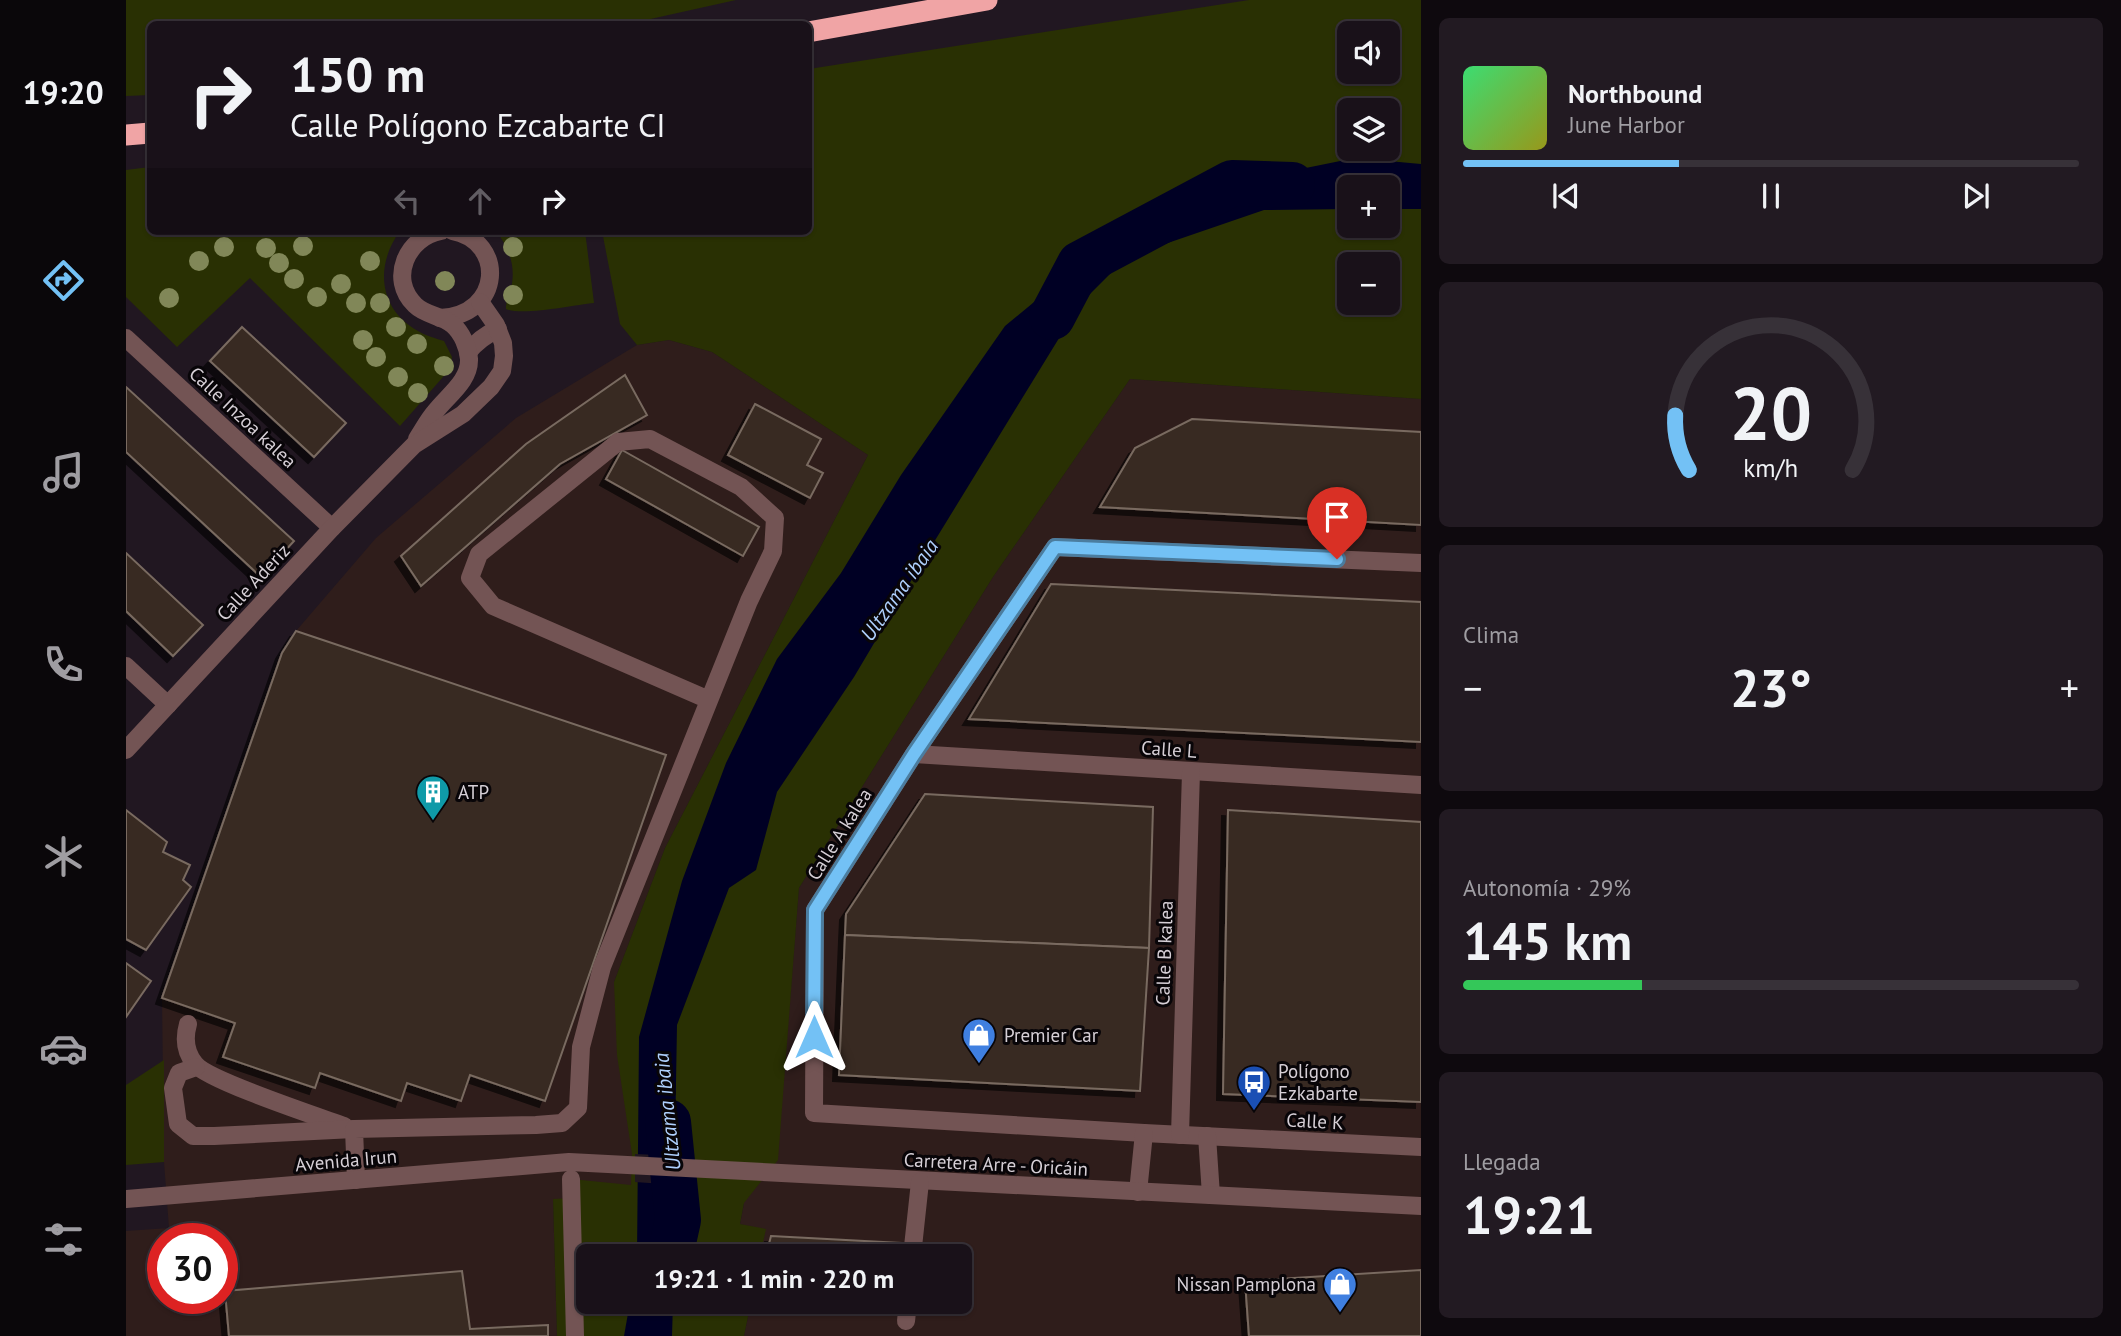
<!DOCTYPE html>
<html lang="es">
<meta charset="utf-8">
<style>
:root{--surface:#191119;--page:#221a22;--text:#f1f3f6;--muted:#9f9da2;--line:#373138;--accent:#73c1f5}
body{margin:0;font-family:"PT Sans",sans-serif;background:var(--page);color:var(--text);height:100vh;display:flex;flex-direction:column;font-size:26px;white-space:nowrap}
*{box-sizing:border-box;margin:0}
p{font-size:23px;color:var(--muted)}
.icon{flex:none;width:38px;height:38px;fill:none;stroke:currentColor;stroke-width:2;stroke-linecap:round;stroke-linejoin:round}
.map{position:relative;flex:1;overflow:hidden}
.sheet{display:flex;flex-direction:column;gap:18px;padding:18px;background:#0e090e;width:700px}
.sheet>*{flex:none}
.hud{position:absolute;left:21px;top:21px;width:665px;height:214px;border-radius:10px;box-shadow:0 2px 5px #0004,0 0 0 2px var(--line);background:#191119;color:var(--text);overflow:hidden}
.fabs{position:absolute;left:1211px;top:21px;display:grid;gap:14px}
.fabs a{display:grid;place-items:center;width:63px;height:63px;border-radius:10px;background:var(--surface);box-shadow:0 2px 5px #0004,0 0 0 2px var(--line);font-size:35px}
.speed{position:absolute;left:21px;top:1223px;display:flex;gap:14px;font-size:35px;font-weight:700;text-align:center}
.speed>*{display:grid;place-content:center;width:91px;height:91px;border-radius:50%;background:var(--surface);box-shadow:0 2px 5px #0004,0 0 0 2px var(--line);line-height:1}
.speed .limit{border:10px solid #d22;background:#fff;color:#111}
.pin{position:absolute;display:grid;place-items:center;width:60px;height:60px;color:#fff;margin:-72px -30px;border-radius:50% 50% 50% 0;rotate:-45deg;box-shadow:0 0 7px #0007}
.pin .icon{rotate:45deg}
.me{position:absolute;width:77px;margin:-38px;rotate:0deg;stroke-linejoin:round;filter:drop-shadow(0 0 5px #0008)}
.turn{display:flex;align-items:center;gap:24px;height:147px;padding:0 28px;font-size:32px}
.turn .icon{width:91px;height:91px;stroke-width:2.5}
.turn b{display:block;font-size:49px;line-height:60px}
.lanes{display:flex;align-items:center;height:66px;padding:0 28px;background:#0003;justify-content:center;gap:35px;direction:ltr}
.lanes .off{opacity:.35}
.big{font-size:52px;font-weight:700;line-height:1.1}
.sheet .widget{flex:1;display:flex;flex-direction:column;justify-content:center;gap:10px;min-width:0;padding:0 24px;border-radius:10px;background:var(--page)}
.sheet .dial{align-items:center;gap:0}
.dial svg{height:182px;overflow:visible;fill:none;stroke:var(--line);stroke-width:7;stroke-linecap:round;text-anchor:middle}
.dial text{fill:var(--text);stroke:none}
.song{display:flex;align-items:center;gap:21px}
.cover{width:84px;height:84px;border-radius:10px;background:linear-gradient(135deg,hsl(140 70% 55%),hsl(60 70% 35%))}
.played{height:7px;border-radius:4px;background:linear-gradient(90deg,var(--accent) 35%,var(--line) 35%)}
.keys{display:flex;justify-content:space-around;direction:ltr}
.heat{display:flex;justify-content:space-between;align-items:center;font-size:38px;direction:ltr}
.charge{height:10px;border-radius:5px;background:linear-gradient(90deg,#34c759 29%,var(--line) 0)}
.trip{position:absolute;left:450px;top:1244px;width:396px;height:70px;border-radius:10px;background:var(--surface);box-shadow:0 2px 5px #0004,0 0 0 2px var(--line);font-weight:700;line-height:70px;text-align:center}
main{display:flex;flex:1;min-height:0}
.dock{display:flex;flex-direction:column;width:126px;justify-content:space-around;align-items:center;background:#0a070a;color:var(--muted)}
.dock .icon{width:49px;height:49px}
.dock .current{color:var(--accent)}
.dock b{font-size:32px;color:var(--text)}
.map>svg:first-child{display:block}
</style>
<main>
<nav class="dock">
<b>19:20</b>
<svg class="icon current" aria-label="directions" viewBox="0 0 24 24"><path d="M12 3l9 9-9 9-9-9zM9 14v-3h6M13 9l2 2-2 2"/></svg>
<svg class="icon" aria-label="music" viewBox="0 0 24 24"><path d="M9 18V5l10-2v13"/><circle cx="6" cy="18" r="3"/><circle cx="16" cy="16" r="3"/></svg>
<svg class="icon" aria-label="phone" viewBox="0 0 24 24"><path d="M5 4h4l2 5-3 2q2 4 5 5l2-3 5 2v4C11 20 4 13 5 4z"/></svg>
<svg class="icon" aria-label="climate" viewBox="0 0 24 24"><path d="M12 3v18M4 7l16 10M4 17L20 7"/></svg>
<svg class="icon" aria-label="car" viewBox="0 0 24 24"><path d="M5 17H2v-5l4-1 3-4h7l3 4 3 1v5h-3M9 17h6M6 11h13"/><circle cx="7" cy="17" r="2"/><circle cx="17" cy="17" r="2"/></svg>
<svg class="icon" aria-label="filters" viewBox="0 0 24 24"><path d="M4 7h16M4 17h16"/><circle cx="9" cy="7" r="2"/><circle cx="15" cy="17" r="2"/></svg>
</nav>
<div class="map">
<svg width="1295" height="1336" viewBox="0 0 1295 1336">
<defs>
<filter id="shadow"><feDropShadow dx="-6" dy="6" stdDeviation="0" flood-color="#0009"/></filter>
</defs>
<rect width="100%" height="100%" fill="#211721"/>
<path fill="#2f1d1b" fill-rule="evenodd" d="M543,340L586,352L742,455L539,848L488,982L651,1160L673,888L867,577L1004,379L1295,399V1336H618L625,1302H833V1256H634L639,1230L614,1224L618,1204L427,1199L431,1336H0V1231L43,1228L38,1162L36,998L156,653L170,631L250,538L390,418L511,345ZM37,1239H96V1298H37Z"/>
<g fill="#293003" fill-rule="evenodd">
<path d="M0,0H610L502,24H24V95L0,96Z"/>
<path d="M1123,0H1295V399L1004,379L867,577L673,888L652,1160L618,1203L614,1224L640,1229L634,1256H462V1302H625L618,1336H431L427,1199L447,1198L445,1179L505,1185L506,1154L491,1055L488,982L539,848L742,455L586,352L543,340L511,345L494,324L476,231H682L683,69ZM1223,33H1262V72H1223ZM1223,110H1262V149H1223ZM1223,187H1262V226H1223ZM1223,264H1262V303H1223Z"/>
<path d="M24,167V231H274C249,265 252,309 292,331C300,336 309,338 318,341L326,357L324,369L274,426L124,278L51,347L0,297V170Z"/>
<path d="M370,231H459L468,303C448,305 397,316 380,309C380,301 382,299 384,292C391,269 384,249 370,231Z"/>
<path d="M38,1060V1162L0,1165V1085Z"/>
</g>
<g fill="#000024">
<path d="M1229,158L1295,164V209H1262V187H1223V209L1138,210L1001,257L954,304L808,542L728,677L651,792L630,870L603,888L551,1025L547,1256H511L513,1037L556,881L600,763L651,659L715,573L775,475L879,326L954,264L1106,183Z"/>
<path d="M504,1302H547L546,1336H498Z"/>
</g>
<path fill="#211721" d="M509,1154L553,1156L552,1185L509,1182Z"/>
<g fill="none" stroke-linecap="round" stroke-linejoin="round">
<g stroke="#000024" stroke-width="46">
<path d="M926,317L954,264L1106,183L1166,185"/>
<path d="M542,1122L552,1220L544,1256"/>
</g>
</g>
<g fill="#372a21" stroke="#796a60" stroke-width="2" filter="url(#shadow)">
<path d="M116,327L220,423L188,457L84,361Z"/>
<path d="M499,375L521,415L434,464L295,586L275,556L400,444Z"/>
<path d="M0,387L168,541L135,577L0,452Z"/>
<path d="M629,404L695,439L681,465L697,473L684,498L602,455Z"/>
<path d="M1066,419L1295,432V525L974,507L1009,448Z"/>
<path d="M496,450L633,527L617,556L480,479Z"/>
<path d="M0,553L77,625L47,656L0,611Z"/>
<path d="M925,584L1295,602V742L843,719Z"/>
<path d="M170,631L540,755L419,1101L344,1075L335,1101L281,1083L275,1101L194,1073L189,1088L97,1057L109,1023L36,998L156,653Z"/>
<path d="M799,794L1027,807L1023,948L719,935L720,914Z"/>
<path d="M0,810L41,842L37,852L64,865L57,880L65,887L20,950L0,939Z"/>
<path d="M1102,810L1295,822V1102L1097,1094Z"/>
<path d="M719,935L1023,948L1014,1091L713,1075Z"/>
<path d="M0,963L25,981L0,1017Z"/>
<path d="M645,1236L775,1243L774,1256H640Z"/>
<path d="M1295,1270V1336H1123L1119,1281Z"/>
<path d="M336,1271L344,1329L422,1325V1336H103L99,1291Z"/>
</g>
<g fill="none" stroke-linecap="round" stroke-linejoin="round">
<g stroke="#735454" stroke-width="18">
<path d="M314,318C377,315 380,241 326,231"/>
<path d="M0,338L206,528"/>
<path d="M342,352C351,341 359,335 372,329"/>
<path d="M291,439C297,430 302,420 309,412C321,396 344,381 343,359C342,347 336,333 327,325C316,315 300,316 289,305C262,279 281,237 315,231"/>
<path d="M1295,563L929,547L788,754L689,910L688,1113L1018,1133L1295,1147"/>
<path d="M0,666L42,705"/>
<path d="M0,750L206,528L288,445L337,414L365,387L376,371L378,356L377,343L370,325L354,302"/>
<path d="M788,754L1295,785"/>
<path d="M62,1024C58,1038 59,1052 69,1064C81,1080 193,1117 218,1126"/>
<path d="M70,1067L53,1073L47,1088L52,1124L67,1136H88L228,1129"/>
<path d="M1054,1135L1065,772"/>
<path d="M1081,1136L1085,1195"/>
<path d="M445,1179L449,1336"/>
<path d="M230,1180L228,1129L410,1125L436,1123L452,1108L455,1047L476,967L623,601L647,551L649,518L615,487L524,439L492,442L353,554L344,578L367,606L583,700"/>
<path d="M1012,1192L1018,1133"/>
<path d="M0,1199L443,1162L1295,1206"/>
<path d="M786,1256L794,1182"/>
<path d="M780,1321L782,1302"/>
</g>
<g stroke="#f0a4a5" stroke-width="21">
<path d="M682,32L861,0"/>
<path d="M0,135L24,133"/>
</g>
</g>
<g fill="#818758">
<circle cx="177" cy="246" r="10"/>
<circle cx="98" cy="247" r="10"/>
<circle cx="387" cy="247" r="10"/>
<circle cx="140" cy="248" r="10"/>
<circle cx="73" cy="261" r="10"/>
<circle cx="244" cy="261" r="10"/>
<circle cx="153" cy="263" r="10"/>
<circle cx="168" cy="279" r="10"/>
<circle cx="319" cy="281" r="10"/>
<circle cx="215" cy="284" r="10"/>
<circle cx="387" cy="295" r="10"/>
<circle cx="191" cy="297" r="10"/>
<circle cx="43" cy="298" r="10"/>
<circle cx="230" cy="303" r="10"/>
<circle cx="254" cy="303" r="10"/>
<circle cx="270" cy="327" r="10"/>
<circle cx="237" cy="340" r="10"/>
<circle cx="291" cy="344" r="10"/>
<circle cx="250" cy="357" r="10"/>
<circle cx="318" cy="366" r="10"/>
<circle cx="272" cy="377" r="10"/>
<circle cx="292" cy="393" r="10"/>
</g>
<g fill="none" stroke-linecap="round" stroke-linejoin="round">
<g stroke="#4b7d9f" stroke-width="18">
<path id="route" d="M688,1037L689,910L788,754L929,547L1211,559"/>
</g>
<use href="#route" stroke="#73c1f5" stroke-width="12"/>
</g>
<defs>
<g id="building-pin" transform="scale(1.75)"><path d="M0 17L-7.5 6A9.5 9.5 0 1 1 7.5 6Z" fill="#0f9aa8" stroke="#080508"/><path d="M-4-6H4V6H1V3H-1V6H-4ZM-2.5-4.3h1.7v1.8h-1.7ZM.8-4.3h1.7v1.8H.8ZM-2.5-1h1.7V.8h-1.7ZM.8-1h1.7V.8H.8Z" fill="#fff"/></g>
<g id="shop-pin" transform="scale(1.75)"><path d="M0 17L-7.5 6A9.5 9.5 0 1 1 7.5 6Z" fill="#3f7fe0" stroke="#080508"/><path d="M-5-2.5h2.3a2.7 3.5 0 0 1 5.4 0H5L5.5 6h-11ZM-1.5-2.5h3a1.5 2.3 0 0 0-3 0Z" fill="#fff"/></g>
<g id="bus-pin" transform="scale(1.75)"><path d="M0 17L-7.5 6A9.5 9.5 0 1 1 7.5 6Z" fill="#1a4fb4" stroke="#080508"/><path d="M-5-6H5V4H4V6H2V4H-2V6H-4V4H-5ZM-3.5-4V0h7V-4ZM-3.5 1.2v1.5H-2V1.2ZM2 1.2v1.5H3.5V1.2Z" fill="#fff"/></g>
</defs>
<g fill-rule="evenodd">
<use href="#building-pin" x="307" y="792"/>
<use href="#shop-pin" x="853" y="1035"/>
<use href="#bus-pin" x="1128" y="1082"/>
<use href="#shop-pin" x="1214" y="1284"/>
</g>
<g text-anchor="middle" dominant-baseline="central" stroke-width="6" stroke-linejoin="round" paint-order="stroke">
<g font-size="19" fill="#d6cfd6" stroke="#080508">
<text transform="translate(117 417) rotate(43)">Calle Inzoa kalea</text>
<text transform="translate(127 582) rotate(-47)">Calle Aderiz</text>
<text transform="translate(1043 749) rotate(4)">Calle L</text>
<text transform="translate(713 834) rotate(-58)">Calle A kalea</text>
<text transform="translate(1038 953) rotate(-88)">Calle B kalea</text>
<text transform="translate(1189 1121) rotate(3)">Calle K</text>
<text transform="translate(220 1160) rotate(-5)">Avenida Irun</text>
<text transform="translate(870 1164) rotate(3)">Carretera Arre - Oricáin</text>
</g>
<g font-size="19" fill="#d6cfd6" stroke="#080508" text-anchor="start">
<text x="332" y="792">ATP</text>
<text x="878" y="1035">Premier Car</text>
<text x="1152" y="1071">Polígono<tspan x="1152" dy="22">Ezkabarte</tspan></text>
<text x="1190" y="1284" text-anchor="end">Nissan Pamplona</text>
</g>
<g font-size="21" font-style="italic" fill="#aecffc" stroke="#080508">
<text transform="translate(773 590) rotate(-55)">Ultzama ibaia</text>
<text transform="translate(541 1112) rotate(-96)">Ultzama ibaia</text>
</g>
</g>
</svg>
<div class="fabs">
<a><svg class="icon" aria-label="sound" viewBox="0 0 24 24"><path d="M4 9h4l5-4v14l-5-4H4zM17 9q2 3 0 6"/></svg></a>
<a><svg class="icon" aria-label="layers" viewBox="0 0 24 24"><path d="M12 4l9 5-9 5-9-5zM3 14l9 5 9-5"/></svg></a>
<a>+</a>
<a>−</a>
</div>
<div class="speed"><div class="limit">30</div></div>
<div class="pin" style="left:1211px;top:559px;background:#d93025"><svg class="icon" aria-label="arrive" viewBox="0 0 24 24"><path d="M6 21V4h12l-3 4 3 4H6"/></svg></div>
<svg class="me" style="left:688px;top:1037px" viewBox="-20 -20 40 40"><path d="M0-17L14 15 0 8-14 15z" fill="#73c1f5" stroke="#fff" stroke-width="4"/></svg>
<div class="trip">19:21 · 1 min · 220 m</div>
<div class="hud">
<div class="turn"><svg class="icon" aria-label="right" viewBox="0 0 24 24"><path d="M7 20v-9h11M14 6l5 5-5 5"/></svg><div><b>150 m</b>Calle Polígono Ezcabarte CI</div></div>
<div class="lanes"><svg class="icon off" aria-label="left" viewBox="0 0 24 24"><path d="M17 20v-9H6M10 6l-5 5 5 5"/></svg><svg class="icon off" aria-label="ahead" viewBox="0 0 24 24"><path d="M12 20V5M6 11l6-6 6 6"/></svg><svg class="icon" aria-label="right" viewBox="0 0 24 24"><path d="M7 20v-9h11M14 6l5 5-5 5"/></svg></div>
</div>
</div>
<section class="sheet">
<div class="widget">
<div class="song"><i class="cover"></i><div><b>Northbound</b><p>June Harbor</p></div></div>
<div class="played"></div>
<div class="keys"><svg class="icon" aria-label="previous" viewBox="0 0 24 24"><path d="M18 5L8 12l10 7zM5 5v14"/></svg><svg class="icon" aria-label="pause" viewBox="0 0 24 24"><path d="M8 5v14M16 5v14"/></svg><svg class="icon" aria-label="next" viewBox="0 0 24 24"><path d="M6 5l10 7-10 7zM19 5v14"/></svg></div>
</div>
<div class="widget dial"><svg viewBox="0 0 100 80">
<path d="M14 69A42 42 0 1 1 86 69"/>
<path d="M14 69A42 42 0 0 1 8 45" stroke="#73c1f5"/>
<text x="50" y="56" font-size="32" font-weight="700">20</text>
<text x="50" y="72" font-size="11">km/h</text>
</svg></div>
<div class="widget"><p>Clima</p>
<div class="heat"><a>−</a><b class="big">23°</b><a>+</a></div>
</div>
<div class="widget"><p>Autonomía · 29%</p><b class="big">145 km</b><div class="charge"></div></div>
<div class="widget"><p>Llegada</p><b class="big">19:21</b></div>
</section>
</main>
